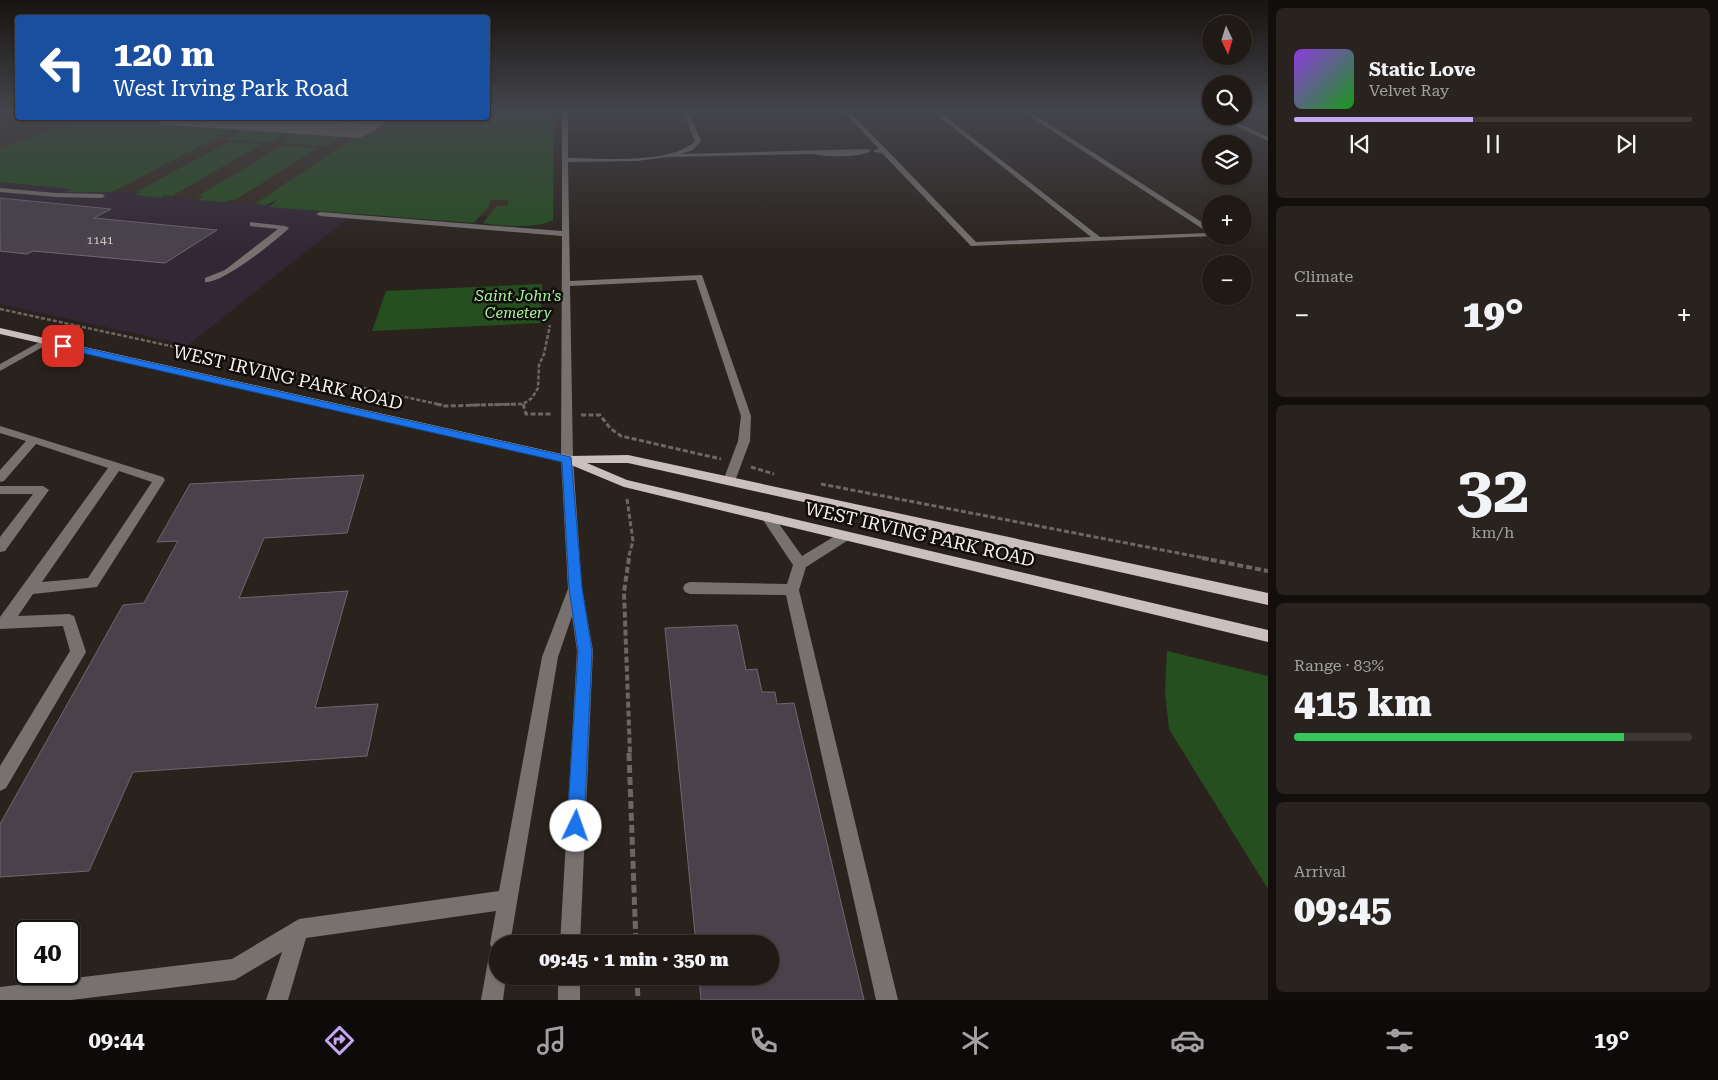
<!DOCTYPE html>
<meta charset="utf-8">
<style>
:root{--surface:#201a16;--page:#28231f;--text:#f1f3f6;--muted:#a2a1a1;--line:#3d3835;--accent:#c5a7f1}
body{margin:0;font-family:"Roboto Serif",serif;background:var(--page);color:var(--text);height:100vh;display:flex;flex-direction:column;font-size:19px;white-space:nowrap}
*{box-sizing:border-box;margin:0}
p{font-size:16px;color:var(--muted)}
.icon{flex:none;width:28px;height:28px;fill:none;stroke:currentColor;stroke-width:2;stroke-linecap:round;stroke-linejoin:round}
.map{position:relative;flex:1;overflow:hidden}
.details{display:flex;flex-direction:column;gap:8px;padding:8px;background:#120e0c;width:450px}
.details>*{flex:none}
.hud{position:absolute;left:15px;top:15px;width:475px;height:105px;border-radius:5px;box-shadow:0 1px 4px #0004,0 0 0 1px var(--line);background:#1a4fa0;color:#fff;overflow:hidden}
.needle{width:32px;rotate:176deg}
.fabs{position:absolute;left:1202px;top:15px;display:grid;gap:10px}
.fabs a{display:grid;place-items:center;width:50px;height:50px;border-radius:50%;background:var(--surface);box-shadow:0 1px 4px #0004,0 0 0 1px var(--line);font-size:25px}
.speed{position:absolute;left:15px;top:920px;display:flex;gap:10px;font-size:25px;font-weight:700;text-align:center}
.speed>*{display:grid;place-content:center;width:65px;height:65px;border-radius:50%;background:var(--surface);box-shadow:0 1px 4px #0004,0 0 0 1px var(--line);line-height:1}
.speed .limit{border:2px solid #111;border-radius:8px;background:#fff;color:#111}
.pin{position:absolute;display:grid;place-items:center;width:42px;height:42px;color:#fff;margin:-21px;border-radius:10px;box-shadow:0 2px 8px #0006}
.me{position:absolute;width:55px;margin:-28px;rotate:3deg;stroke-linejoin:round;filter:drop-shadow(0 0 4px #0008)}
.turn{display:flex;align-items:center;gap:18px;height:105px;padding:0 15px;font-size:22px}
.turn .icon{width:65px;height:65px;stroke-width:2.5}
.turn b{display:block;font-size:35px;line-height:42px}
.big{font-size:38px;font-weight:800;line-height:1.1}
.details .card{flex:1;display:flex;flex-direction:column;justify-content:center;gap:8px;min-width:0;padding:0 18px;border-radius:8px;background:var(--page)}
.details .dial{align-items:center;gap:0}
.dial b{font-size:65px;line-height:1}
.song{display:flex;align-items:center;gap:15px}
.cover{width:60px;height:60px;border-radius:8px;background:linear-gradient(135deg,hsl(270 70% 55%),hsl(120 70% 35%))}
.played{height:5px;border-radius:2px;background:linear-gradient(90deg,var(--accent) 45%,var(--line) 45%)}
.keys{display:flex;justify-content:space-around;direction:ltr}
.heat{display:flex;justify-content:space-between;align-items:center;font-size:28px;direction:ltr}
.charge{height:8px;border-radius:4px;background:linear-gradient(90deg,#34c759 83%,var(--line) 0)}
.trip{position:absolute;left:489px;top:935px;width:290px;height:50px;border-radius:25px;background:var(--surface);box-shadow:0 1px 4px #0004,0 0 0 1px var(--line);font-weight:800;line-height:50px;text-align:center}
.tab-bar{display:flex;height:80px;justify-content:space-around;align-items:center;background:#0d0a09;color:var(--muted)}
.tab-bar .icon{width:35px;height:35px}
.tab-bar .current{color:var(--accent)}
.tab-bar b{font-size:22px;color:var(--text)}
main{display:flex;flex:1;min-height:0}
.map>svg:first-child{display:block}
</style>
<main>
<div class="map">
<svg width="1268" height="1000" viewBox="0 0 1268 1000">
<rect width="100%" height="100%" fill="#2a231d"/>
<path fill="#332735" d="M0,182L356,212L188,345L0,304Z"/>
<path fill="#362a1f" d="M0,110H17L18,118H488V110L532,220L275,200L266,205L0,182Z"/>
<g fill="#264f20">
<path d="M488,110H554L553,220C538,229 501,226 483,223L496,206H507L509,200H490L489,206L474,223L269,207L277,200L266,205L255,204L383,118L421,120L425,118H488Z"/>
<path d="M79,118H130L235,125L231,130L112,192H66L72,189L0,182V149Z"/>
<path d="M209,118H359L362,121L347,126Z"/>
<path d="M259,126L289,130L271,143L225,139L245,129Z"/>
<path d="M313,130L344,134L327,146L281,143L299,132Z"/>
<path d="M228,142L262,144L172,196L165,195L161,198L135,195L140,192H136Z"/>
<path d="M283,145L317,148L235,200H229L224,202L198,200L203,197L198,196Z"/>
<path d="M542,284L541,323L372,331L386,291Z"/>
<path d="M1167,651L1268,676V889L1169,729L1165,692Z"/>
</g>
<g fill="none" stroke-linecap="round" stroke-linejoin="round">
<path fill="#807a74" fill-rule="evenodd" d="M157,118H277L353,122L360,118H388C381,128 369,135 358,138L169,125L160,123Z"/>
</g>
<g fill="#49424a" stroke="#6f6770">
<path d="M0,198L111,209L94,218L217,230L165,263L33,251L27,254L0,251Z"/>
<path d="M364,475L347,533L264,538L239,598L348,591L315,708L378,704L367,756L133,772L89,871L0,877V824L123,605L144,603L178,541L157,542L190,484Z"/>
<path d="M737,625L746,670L757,669L762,692H775L777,704L794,703L864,1000H701L699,976H770V944H696L665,628Z"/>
</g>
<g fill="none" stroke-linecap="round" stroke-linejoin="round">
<g stroke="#6d6761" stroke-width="2.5" stroke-dasharray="4 2" stroke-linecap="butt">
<path d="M0,309L442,405"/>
<path d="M470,405L523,404L532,398L538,388L539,365L544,354L550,325"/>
</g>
<g stroke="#6d6761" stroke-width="3" stroke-dasharray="5 2.5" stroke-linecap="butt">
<path d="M436,404L445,406L519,404"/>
<path d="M523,404L526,414H552"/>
<path d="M581,415H600L610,428L621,436L721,459"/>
<path d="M751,467L774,474"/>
<path d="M821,484L1209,559"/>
<path d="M627,499L633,541L628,559"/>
</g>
<g stroke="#6d6761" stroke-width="4" stroke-dasharray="6 3" stroke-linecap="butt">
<path d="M629,558L624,592L630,754"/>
<path d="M1202,558L1268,571"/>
</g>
<g stroke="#6d6761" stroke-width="5" stroke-dasharray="8 4" stroke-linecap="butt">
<path d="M629,753L636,944"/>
<path d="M637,976L638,1000"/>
</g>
<g fill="#777270" fill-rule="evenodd">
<path d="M562,110H568V158C602,158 670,165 695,141L682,110H688L701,141L693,150L681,154L868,149L871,151C860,158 825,157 813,154L668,157L637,161L568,162L570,281L702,275L751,416L750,441L735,481L729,485L725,484L723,481L738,441L741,416L696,280L570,286L573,459L582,588L593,651L580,944H560L577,651L572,616L558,657L510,944H498V976H506L503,1000H481L488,961L491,954L494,952L490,944L496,911L306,938L288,1000H266L282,952L235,980L71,1000H0V987L232,959L299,919L499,891L542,657L568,589L561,459L562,236L320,216L316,214L320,212L562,231Z"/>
<path d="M842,110H848L976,242L1091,237L931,110H937L1100,237L1209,233L1020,110H1027L1211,228V236H1214L971,246L882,153L874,152V150L879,149Z"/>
<path d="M1201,110L1211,111V115L1202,111Z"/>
<path d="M1215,116H1223L1268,137V141Z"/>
<path d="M0,188L56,193L102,194L105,196L102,198L56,197L0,192Z"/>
<path d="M250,222L285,226L289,228C276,241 222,284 205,282V278L225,270L278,229L250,226Z"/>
<path d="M45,339L48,340V344L0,371V364Z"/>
<path d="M0,426L163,477L165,480L97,587L33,594L18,616L69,614L74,616L86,652L6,788L0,791V766L70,651L63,626L0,629V617L108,468L36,444L4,481L0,482V470L26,441L0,433ZM119,471L152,482L88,578L42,582Z"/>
<path d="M0,486H43L49,490L5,551L0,552V537L33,494H0Z"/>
<path d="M767,512L772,514L802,556L840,533H850L852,536L850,539L806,567L799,590L898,1000H876L786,595L690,594L685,592L683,588L685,584L690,582L787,584L793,565L761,517L762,514Z"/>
<rect x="558" y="976" width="22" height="24"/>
</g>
<path fill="#cbc0bd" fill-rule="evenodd" d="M0,328L570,456L628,455L1268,593V605L628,463H587L627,480L1268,630V642L624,487L564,462L0,334Z"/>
</g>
<linearGradient id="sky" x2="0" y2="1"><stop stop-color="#171310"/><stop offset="0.44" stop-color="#44454c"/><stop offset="1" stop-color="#44454c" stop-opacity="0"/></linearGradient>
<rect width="1268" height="250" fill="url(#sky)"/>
<path fill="#1a73e8" stroke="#114b97" d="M63,343L571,457L582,588L592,651L584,826L582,832L576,835L570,832L567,826L578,651L569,588L562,462L60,348L58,346Z"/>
<g text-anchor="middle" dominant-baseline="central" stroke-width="5" stroke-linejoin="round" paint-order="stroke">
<g font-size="12" fill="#ccc6c4">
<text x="100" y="240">1141</text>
</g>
<g font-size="15" font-style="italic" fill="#a5f599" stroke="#100d0a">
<text x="518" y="296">Saint John's<tspan x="518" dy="17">Cemetery</tspan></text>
</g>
<g font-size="18" fill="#f7f2ed" stroke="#100d0a">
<text transform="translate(288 377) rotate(13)">WEST IRVING PARK ROAD</text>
<text transform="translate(920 534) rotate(13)">WEST IRVING PARK ROAD</text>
</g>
</g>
</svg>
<div class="fabs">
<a><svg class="needle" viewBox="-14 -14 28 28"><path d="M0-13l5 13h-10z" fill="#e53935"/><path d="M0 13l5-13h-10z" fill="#a2a1a1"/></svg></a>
<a><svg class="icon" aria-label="search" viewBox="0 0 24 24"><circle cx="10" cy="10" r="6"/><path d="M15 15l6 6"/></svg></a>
<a><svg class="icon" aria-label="layers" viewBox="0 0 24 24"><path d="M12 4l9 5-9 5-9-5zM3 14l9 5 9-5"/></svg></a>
<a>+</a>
<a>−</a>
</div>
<div class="speed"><div class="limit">40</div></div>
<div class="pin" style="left:63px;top:346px;background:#d93025"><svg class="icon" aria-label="arrive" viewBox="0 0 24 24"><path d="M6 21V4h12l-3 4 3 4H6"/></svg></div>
<svg class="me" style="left:576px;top:826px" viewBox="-20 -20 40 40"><circle r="19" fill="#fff"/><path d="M0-13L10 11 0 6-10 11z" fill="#1a73e8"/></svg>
<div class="trip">09:45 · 1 min · 350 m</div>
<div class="hud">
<div class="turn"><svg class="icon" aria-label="left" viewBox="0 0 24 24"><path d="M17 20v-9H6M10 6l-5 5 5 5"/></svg><div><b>120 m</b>West Irving Park Road</div></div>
</div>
</div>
<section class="details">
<div class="card">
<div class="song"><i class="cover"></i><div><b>Static Love</b><p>Velvet Ray</p></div></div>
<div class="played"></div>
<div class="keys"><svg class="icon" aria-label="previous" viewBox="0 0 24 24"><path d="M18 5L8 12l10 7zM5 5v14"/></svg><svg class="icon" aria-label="pause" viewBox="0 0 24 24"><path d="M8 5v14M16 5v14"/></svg><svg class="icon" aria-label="next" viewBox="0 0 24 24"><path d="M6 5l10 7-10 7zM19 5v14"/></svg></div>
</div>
<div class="card"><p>Climate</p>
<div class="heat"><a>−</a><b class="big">19°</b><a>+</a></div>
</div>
<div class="card dial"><b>32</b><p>km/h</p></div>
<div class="card"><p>Range · 83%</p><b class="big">415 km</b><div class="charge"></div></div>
<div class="card"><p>Arrival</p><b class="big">09:45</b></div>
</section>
</main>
<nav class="tab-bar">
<b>09:44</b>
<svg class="icon current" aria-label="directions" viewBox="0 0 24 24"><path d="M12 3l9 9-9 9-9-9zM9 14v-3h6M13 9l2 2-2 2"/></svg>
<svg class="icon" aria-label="music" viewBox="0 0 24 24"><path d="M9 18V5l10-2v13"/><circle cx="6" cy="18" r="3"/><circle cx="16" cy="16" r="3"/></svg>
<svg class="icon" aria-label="phone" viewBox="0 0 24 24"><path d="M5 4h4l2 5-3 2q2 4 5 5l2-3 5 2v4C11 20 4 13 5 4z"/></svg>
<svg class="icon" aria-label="climate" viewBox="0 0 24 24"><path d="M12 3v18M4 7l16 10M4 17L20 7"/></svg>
<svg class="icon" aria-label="car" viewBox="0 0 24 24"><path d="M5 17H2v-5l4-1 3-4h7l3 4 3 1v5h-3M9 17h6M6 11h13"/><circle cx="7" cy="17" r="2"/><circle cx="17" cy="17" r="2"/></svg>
<svg class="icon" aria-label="filters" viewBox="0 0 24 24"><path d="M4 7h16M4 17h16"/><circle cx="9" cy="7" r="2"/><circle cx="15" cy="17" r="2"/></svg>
<b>19°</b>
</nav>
